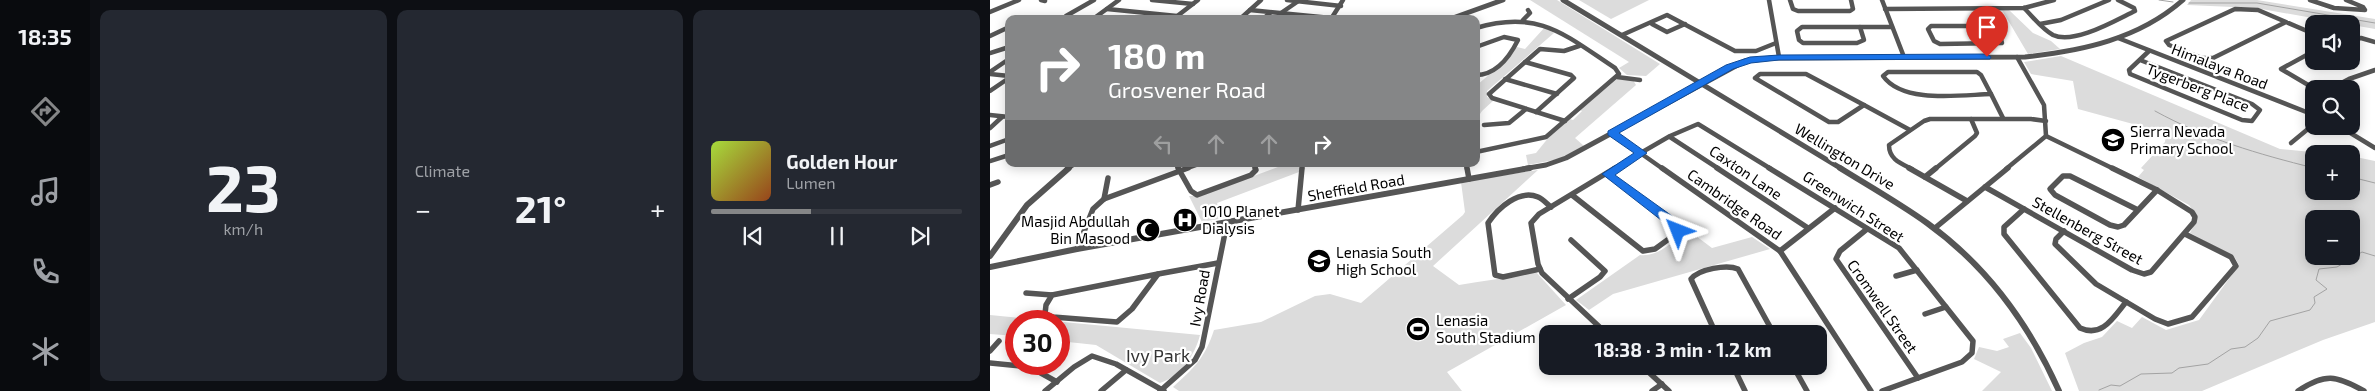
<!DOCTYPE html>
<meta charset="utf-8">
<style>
:root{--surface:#171b24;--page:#242831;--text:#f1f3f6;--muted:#9ea1a6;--line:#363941;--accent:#858687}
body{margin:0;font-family:"Exo 2",sans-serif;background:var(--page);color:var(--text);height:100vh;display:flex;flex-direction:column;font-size:19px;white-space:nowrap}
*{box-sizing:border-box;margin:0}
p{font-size:16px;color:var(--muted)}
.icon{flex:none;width:28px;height:28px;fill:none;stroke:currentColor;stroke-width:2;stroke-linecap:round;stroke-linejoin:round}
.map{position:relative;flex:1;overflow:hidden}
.panel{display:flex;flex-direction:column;gap:10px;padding:10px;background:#0d0f14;width:900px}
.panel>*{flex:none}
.guide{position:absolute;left:15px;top:15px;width:475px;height:152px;border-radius:10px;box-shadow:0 2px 12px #0003;background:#858687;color:#fff;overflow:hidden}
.buttons{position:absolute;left:1315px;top:15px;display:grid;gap:10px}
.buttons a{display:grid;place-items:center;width:55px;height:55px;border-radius:10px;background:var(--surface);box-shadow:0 2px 12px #0003;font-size:25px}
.speed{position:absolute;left:15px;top:310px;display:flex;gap:10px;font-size:25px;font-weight:700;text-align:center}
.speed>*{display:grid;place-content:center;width:65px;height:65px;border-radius:50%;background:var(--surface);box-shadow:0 2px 12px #0003;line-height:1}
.speed .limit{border:8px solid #d22;background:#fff;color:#111}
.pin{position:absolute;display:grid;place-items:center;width:42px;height:42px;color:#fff;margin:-51px -21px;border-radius:50% 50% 50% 0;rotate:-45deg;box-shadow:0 0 5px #0007}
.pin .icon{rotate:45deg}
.me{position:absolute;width:55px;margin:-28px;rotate:315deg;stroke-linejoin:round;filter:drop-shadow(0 0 4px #0008)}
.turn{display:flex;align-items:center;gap:18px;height:105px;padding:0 20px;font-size:22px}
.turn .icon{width:65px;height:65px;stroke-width:2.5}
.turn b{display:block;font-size:35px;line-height:42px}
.lanes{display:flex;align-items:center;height:48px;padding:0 20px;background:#0003;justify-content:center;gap:25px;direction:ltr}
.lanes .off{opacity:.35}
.big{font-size:38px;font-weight:700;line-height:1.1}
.panel .tile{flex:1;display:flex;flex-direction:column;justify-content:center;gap:8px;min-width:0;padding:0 18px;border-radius:10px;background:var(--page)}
.panel .dial{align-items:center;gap:0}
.dial b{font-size:65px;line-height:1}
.song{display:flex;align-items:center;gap:15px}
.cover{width:60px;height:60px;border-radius:8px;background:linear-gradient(135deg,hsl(80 70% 55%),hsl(20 70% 35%))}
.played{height:5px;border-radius:2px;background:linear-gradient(90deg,var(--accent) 40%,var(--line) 40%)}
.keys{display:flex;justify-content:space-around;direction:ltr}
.heat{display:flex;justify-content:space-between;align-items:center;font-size:28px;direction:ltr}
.panel .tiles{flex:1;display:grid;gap:10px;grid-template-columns:repeat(3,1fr)}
.trip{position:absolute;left:549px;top:325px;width:288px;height:50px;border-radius:10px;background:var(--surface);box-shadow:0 2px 12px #0003;font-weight:700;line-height:50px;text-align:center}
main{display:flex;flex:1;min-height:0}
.dock{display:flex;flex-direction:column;width:90px;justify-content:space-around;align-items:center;background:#090b0e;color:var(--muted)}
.dock .icon{width:35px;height:35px}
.dock .current{color:var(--accent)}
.dock b{font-size:22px;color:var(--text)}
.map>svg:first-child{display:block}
</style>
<main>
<nav class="dock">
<b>18:35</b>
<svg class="icon current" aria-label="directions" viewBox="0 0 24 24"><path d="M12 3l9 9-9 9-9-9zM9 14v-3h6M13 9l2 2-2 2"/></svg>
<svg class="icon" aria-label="music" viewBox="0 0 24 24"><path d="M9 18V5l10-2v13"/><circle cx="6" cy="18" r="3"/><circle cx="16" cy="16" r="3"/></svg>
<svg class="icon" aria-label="phone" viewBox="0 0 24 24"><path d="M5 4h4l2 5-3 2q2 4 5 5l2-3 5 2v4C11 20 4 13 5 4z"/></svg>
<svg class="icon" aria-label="climate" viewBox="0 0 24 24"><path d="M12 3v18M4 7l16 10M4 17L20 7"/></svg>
</nav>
<section class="panel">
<div class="tiles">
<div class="tile dial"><b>23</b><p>km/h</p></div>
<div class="tile"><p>Climate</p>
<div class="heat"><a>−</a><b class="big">21°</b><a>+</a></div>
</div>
<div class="tile">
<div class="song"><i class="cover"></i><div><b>Golden Hour</b><p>Lumen</p></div></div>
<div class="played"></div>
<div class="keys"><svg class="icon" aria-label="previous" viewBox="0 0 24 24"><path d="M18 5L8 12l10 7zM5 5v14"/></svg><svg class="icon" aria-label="pause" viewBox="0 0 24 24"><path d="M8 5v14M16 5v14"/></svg><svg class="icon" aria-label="next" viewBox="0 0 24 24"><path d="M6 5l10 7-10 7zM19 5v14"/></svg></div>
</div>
</div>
</section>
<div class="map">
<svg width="1385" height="391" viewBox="0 0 1385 391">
<rect width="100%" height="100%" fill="#fff"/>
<g fill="#dcdcdc" fill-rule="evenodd">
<path d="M540,0H567L670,64L656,76L637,75L629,68L639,62Z"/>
<path d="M589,0H659L621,19Z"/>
<path d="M1201,0H1267L1385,19V29L1266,8L1197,5Z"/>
<path d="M1012,10H1019L1043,33L1061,41L1070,49L1038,54Z"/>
<path d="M555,27L564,33L497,91V97L504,100L492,111L486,120V86L517,59L527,47L535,49Z"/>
<path d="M1071,56L1290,149L1342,154H1324V191H1361V156L1385,161V322L1333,340L1212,391H1089L1075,353L1094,343L1112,337L1127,321L1142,328L1152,317L1176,330L1209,320L1249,265L1245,258L1200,233L1208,217L1199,205L1148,177L1154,170L1151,168L1175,142L1176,133L1088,109L1083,81L1041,74L1034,62ZM1324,219H1361V256H1324Z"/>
<path d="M627,79L643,80L646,85L585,138L594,146L569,159L538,165L536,155L546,153L559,137L580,119L583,120L592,111L590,110Z"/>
<path d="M296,164H309V172L227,203L234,218L212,222L199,196H210Z"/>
<path d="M548,170L443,266L469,285C495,280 520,278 546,272L576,305L457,372L472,391H189L183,387C204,368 215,358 224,330L271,322L325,296L340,294L371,303L473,215L475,212L471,182Z"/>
<path d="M698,230L722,248L762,237L780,249L623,294L599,310L586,300L650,255C669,257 683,241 698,230Z"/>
<path d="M0,315L210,335C205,355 191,376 170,383L106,345L69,341V321H26V336L0,334Z"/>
<path d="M1030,333L1041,348L1062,391H992L1011,372L984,359L989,347L1007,351L1019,347L1013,339Z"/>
</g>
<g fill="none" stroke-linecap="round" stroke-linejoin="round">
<g stroke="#a3a3a3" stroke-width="1">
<path d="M1169,0L1183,2"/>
<path d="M1199,3H1267L1385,23"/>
<path d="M1165,111C1216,139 1268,154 1324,168"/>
<path d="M1361,177L1385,183"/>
<path d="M1109,390L1121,385L1130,386L1151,374L1182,373L1189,368L1218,364L1241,349L1255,347L1268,338L1280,321L1320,310L1325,303L1324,297L1337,289L1326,280L1329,269L1347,267L1372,252L1385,256"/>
</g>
<g stroke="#555" stroke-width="4.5">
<path d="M51,0L55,1"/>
<path d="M162,0L203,4"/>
<path d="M297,0L351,6"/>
<path d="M779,0L789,57"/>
<path d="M800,0L803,9L808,11H860L863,9L861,0"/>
<path d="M892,0L914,57"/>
<path d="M1320,0L1344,8L1375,10L1373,7L1356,0"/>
<path d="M1034,8C1043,17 1052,29 1063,35C1084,45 1126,20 1145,11L1144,8L1128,0"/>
<path d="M117,9L187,16"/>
<path d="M895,9L1034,8L1064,0"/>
<path d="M995,9L1008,30L1012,43L950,44L944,41L938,29L941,26H1005"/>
<path d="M260,10L341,18"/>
<path d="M0,12L29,0"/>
<path d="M291,13L307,2"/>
<path d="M186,17L208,0"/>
<path d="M76,18V16L104,0"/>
<path d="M103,19L129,0"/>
<path d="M250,19L271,0"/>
<path d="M273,19L280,13"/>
<path d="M341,19L353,0"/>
<path d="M533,20L540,13L538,10"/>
<path d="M1296,22L1223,58H1212L1179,45L1176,41L1245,9L1268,10L1324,34"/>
<path d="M662,24L677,32L695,24"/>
<path d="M1050,24L1071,20L1119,0"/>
<path d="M812,27H870L874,40L867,43H813L809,40L807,31Z"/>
<path d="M870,27H902"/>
<path d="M486,28C549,9 575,35 625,68L629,74L556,137L486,152"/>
<path d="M632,35L677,15L745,51H766L786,43"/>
<path d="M0,36L17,28"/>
<path d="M1128,38L1324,115"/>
<path d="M1361,39L1371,38L1385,42"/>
<path d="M486,47L514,37L528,40C520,56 506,75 486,75"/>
<path d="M1324,51L1291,69L1325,89"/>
<path d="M0,53L16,48"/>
<path d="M1150,60L1262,104L1270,110L1262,121L1252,120L1140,74L1139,70L1159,51"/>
<path d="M535,62L581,75L584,78L546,112"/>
<path d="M0,72L19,59"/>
<path d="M898,72H987L991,75L1001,94C970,95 913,104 893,76Z"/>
<path d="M0,74L19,76"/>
<path d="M770,74H816L874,105L848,122H839L765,78Z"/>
<path d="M627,77L650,80"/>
<path d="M515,79L567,94"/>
<path d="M1340,89L1359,79L1385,70"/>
<path d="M0,91L19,78"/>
<path d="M1001,94L1013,118"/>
<path d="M874,105L920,130"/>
<path d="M1319,113L1324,105"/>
<path d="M0,115L19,117"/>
<path d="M575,121L502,98L499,94L550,49L574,51L589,46"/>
<path d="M494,125L519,123L536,109"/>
<path d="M1349,126L1385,148"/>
<path d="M0,128L12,117"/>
<path d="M622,133L673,169"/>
<path d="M1056,136L1124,169"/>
<path d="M680,137L729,169"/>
<path d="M1301,143L1324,124"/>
<path d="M0,146L19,139"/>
<path d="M0,161L19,155"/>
<path d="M186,164L189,169"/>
<path d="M264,164L266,169"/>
<path d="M476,164L477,169"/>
<path d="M195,169L209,164"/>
<path d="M312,169V164"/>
<path d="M623,169L680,136L708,124L781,169"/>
<path d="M922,169C910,163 899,159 899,145L934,121L940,119H1041L1056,121"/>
<path d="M945,169L985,136L987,133L981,119"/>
<path d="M1016,169L1056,136L1054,105L1027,57"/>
</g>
<g stroke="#555" stroke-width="5.5">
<path d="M188,168L201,191L207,195L261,175L266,170L265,168"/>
<path d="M477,168L479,179"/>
<path d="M672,168L790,251L881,391"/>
<path d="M727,168L818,228"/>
<path d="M779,168L909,248L983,341L982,353L972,362L892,391"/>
<path d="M919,168L977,201"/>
<path d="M935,177L946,168"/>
<path d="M0,185L8,182"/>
<path d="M995,187L1142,270L1154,274L1161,272L1204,222L1205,217L1202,212L1167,190L1122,168"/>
<path d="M582,195L653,251L665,249L687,233L688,229L685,224L617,174"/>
<path d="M114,199L118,178"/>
<path d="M1034,209L1014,227V234L1090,328C1112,338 1123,318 1136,302"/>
<path d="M308,210L312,168"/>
<path d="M1148,210L1080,176H1073L1060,189L1065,195L1120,225L1128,227L1134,225L1167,190"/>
<path d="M945,228L1018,168"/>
<path d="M877,229L850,251L846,259L928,378"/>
<path d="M1074,231L1066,239L1065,244L1106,284L1165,319L1178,324L1202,317L1246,266L1241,257L1195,234"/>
<path d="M87,249L103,209L114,199L198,168"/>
<path d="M790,251L845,208"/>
<path d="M550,269L513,277L505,275L498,223C508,208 529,189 548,197C553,199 557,204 561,207"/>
<path d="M168,274L142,309L127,322L63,317L55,314L56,305L62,295Z"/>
<path d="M168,274L228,263"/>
<path d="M906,276L927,270"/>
<path d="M36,293L62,295"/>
<path d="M578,299L610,277L615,271L581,240"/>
<path d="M935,314L956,307"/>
<path d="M617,334L552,273L548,264L541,223L549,214L625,168"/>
<path d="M726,334L701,279C709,269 737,264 748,269L784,334"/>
<path d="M0,351L9,341"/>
<path d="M0,363L40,367L67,382"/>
<path d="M652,366L679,391"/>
<path d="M743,366L755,391"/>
<path d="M803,366L817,391"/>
<path d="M55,391L84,367L102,356L126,364L174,391"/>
<path d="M111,391L136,370"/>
<path d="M170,391L205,360L212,347L237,223"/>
<path d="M662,391L672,384"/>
<path d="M1308,391C1335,373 1346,375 1374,391"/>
</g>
<g stroke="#555" stroke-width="5">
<path d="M573,0L852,169"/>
<path d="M460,19L513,0"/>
<path d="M77,169L84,164"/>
<path d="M533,169L556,165L576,158L755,61L782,58L1035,57C1092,51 1149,39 1193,0"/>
</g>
<g stroke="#555" stroke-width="6">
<path d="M850,168C879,186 909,203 937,223C997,266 1039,324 1069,391"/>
<path d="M0,256L37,205L79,168"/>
<path d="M0,267L87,249L540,168"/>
</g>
</g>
<path fill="#1a73e8" stroke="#114b97" d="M997,54L1001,57L1000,59L789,60L761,63L743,69L629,133L657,153L625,175L689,221L694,231L692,234H684L680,227L612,174L644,153L618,135V131L736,65L760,57L789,55Z"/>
<defs>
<g id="school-disc" transform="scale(1.25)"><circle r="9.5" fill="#000" stroke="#fff"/><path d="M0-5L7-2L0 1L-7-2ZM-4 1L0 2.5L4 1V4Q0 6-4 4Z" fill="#fff"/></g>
<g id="hospital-disc" transform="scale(1.25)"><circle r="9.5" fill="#000" stroke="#fff"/><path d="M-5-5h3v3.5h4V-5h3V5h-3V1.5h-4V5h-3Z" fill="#fff"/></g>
<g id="mosque-disc" transform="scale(1.25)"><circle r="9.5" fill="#000" stroke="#fff"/><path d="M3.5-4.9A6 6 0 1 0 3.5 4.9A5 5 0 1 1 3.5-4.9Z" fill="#fff"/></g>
<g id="stadium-disc" transform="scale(1.25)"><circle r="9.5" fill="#000" stroke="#fff"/><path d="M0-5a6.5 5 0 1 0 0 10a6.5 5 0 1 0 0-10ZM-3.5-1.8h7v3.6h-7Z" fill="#fff"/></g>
</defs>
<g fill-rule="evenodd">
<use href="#school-disc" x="1123" y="140"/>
<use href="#hospital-disc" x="195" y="220"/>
<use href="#mosque-disc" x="158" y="230"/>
<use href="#school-disc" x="329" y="261"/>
<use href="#stadium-disc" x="428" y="329"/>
</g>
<g text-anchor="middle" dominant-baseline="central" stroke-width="4.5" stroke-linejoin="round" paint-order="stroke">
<g font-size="15" fill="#000" stroke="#fff">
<text transform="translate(1230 66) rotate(21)">Himalaya Road</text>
<text transform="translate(1208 87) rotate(21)">Tygerberg Place</text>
<text transform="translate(855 156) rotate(31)">Wellington Drive</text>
<text transform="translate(756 172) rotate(34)">Caxton Lane</text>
<text transform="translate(366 187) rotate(-10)">Sheffield Road</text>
<text transform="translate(745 204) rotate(35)">Cambridge Road</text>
<text transform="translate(864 206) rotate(33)">Greenwich Street</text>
<text transform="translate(1098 230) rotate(29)">Stellenberg Street</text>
<text transform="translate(209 298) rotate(-80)">Ivy Road</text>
<text transform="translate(893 306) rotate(55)">Cromwell Street</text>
</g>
<g font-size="15" fill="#000" stroke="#fff" text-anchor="start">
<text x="1140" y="131">Sierra Nevada<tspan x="1140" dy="17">Primary School</tspan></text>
<text x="212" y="211">1010 Planet<tspan x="212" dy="17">Dialysis</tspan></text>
<text x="140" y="221" text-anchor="end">Masjid Abdullah<tspan x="140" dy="17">Bin Masood</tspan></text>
<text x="346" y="252">Lenasia South<tspan x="346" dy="17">High School</tspan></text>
<text x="446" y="320">Lenasia<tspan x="446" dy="17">South Stadium</tspan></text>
</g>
<g font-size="18" fill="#333" stroke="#fff">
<text x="168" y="355">Ivy Park</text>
</g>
</g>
</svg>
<div class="buttons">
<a><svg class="icon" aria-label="sound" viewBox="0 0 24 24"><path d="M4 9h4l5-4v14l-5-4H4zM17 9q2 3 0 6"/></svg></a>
<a><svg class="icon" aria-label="search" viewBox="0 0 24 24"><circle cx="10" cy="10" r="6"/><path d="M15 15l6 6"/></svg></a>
<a>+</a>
<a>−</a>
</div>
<div class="speed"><div class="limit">30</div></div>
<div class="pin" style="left:997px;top:57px;background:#d93025"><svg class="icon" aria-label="arrive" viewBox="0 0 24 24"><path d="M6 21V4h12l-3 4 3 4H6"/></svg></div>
<svg class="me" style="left:688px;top:231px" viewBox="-20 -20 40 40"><path d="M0-17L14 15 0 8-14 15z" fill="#1a73e8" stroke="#fff" stroke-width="4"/></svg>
<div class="trip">18:38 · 3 min · 1.2 km</div>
<div class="guide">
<div class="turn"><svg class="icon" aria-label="right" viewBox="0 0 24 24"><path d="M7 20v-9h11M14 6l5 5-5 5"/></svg><div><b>180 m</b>Grosvener Road</div></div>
<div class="lanes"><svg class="icon off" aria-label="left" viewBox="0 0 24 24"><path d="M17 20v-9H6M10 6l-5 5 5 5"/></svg><svg class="icon off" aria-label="ahead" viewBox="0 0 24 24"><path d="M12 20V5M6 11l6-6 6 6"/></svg><svg class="icon off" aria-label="ahead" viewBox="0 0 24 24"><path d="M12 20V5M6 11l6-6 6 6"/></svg><svg class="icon" aria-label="right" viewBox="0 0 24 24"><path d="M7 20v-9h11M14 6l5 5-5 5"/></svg></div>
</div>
</div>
</main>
